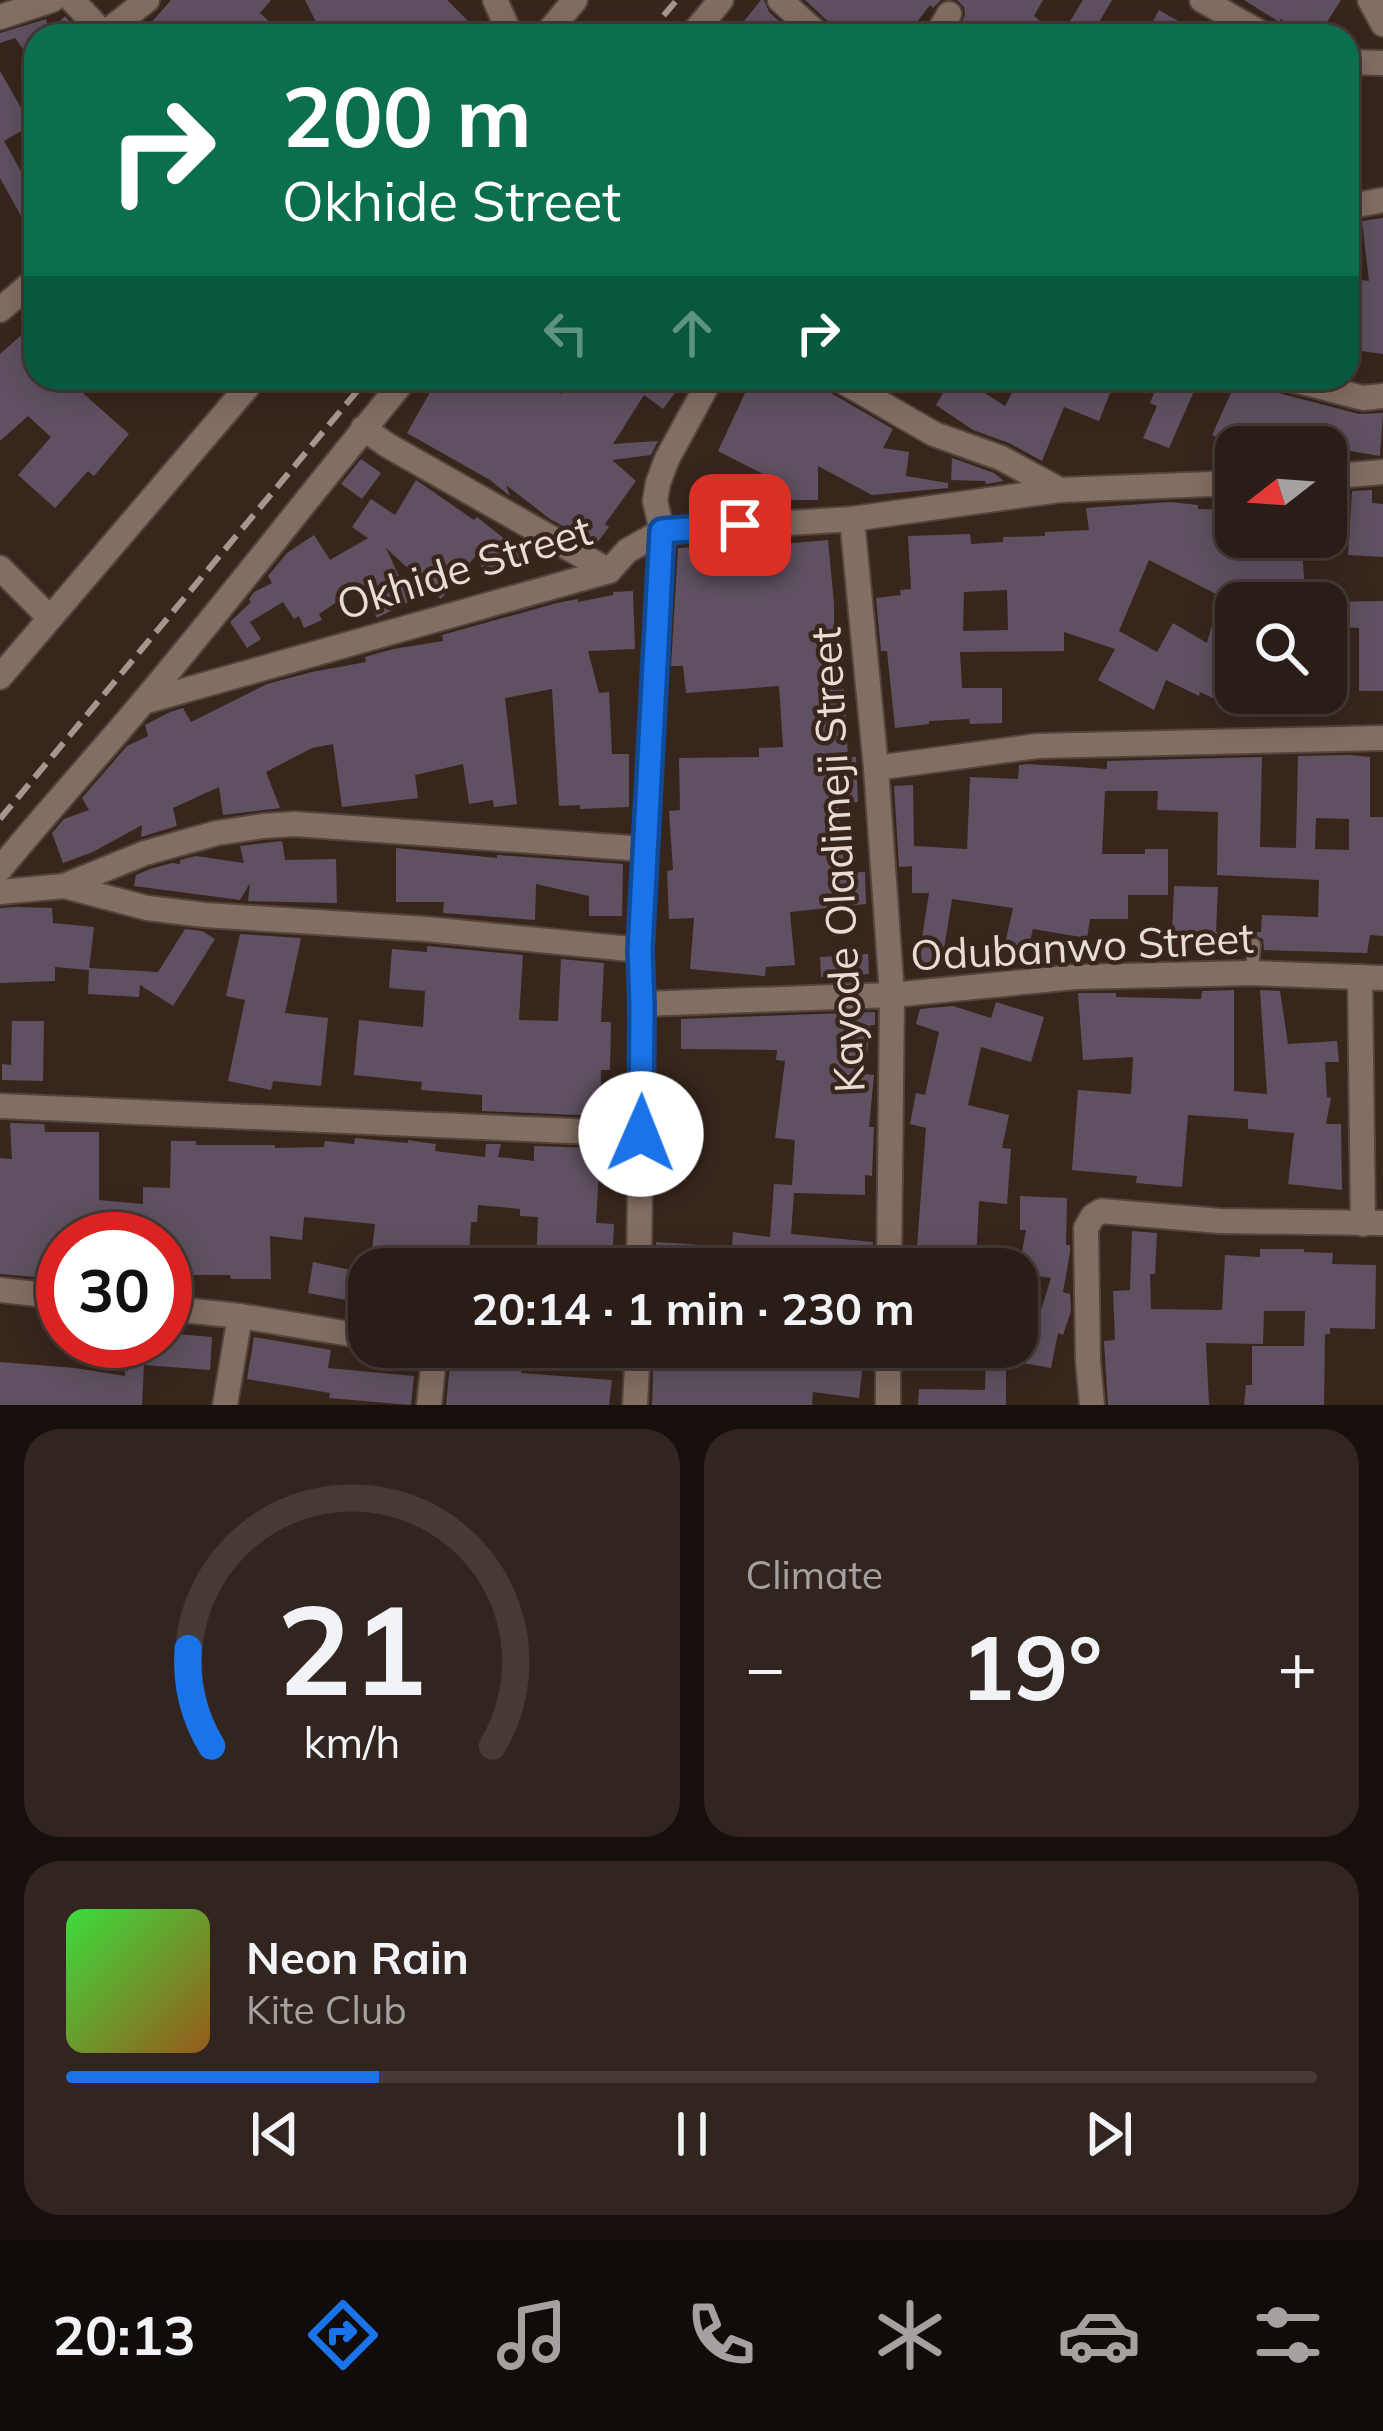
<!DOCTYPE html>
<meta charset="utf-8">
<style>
:root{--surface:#2a1c16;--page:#32251f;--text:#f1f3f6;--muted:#a5a1a1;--line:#463a35;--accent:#1a73e8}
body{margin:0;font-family:Mulish,sans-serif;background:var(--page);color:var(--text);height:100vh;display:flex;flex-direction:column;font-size:45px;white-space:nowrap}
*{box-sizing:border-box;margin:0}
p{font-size:39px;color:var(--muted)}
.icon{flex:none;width:66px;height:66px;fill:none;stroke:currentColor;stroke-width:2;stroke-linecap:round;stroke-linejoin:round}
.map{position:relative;height:1405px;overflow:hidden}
.details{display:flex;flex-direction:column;gap:24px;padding:24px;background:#170f0c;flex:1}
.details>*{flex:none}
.banner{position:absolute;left:24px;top:24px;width:1335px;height:366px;border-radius:36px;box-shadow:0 6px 30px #0003,0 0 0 3px var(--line);background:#0b6e4f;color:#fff;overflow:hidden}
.needle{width:78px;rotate:253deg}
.controls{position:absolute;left:1215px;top:426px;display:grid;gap:24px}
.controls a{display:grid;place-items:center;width:132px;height:132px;border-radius:24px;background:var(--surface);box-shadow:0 6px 30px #0003,0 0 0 3px var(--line);font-size:60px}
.speed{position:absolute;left:36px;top:1212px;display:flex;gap:24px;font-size:60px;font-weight:700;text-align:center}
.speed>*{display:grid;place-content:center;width:156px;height:156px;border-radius:50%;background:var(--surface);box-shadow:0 6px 30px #0003,0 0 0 3px var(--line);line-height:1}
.speed .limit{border:18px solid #d22;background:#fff;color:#111}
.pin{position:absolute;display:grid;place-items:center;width:102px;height:102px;color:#fff;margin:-51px;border-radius:24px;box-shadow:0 6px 18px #0006}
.me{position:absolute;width:132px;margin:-66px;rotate:1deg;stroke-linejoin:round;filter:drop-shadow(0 0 9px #0008)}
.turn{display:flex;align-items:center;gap:42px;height:252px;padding:0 60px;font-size:54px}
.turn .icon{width:156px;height:156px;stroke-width:2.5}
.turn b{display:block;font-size:84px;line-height:102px}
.lanes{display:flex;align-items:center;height:114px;padding:0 60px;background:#0003;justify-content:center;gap:60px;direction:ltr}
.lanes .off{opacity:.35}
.big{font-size:90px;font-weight:700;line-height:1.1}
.details .widget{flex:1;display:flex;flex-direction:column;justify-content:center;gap:18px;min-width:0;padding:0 42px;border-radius:36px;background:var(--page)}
.details .dial{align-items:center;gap:0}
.dial svg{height:312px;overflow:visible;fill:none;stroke:var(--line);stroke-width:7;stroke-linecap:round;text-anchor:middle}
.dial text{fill:var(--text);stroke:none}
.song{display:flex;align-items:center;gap:36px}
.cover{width:144px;height:144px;border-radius:18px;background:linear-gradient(135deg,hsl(120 70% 55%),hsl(30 70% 35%))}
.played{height:12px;border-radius:6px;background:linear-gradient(90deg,var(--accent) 25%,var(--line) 25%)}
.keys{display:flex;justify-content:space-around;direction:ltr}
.heat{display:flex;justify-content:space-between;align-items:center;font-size:66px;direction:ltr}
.details .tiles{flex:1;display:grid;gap:24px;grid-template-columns:1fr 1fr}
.widget:last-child{grid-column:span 2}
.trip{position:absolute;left:348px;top:1248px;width:690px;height:120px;border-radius:36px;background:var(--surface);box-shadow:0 6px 30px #0003,0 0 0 3px var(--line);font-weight:700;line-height:120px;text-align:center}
.menu{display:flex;height:192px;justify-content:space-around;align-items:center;background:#110b09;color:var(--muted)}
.menu .icon{width:84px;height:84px}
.menu .active{color:var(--accent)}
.menu b{font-size:54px;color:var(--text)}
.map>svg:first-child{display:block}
</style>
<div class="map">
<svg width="1383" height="1405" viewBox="0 0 1383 1405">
<rect width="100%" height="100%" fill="#38261d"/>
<g fill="#5f5161" fill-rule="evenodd">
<path d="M171,0H271L260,13L285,36H166L151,23Z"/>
<path d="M305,0H447L474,27L466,36H323Z"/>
<path d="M761,0H764L769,12L791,32L788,36H732Z"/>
<path d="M805,0H941L933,8L930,5L906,36H836L831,24Z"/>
<path d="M957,0H1043L1034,16L1059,36H955L965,15L964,7Z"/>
<path d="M1083,0H1112L1091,36H1061Z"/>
<path d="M1244,0H1341L1318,36L1306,28L1303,33L1281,19L1279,22Z"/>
<path d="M1159,10L1204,36H1145Z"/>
<path d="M65,16L83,36H36V67L15,38L0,43V33L46,19L50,31Z"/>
<path d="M0,71L31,125L4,141L22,173L36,166V243L0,178Z"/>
<path d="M1383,218V354L1347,349V278L1369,281L1362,221Z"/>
<path d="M36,322V378H51L60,389L68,380L129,434L94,476L88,471L55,508L18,475L51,437L28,416L0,441V354Z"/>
<path d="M438,378H514L535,393L544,381L561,394L574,378H686L663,409L644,395L613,444L658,441L651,455L612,460L636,481L605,524L609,527L596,544L550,519L506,485L510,496L490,480L407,433Z"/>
<path d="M727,378H812L822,383L829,392L893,429L883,448L909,452L906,476L948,483V488L872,495L818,466V500H778L768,502L767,498L715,501L714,486L779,482L718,451L746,391L727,381Z"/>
<path d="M952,378H961L1005,406L1020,378H1116L1099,421L1064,407L1042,461L1009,443L973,430L936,405Z"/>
<path d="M1160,378H1252L1282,394L1359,414L1383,413L1380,456L1345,450L1288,431V447H1238L1212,435L1231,393L1199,380L1169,448L1143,438L1157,406L1150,403Z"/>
<path d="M952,458L994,473L1004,481L986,484L985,481L951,480Z"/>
<path d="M361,459L381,473L362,499L341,484Z"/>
<path d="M416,480L474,520L477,517L511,544L522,541L526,543L531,558L484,574L477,554L441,599L386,548L410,601L377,618L359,587L319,614L322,620L304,628L299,616L294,619L283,602L250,622L261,639L247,648L230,622L251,602L249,599L254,592L272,583L268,576L287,553L314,535L330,560L368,538L352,527L371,499L395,515Z"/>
<path d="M1372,490V503L1383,504V557L1348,555L1352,491Z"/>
<path d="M1170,502L1198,505V509L1227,510V514H1236V537H1301L1306,603H1286L1285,595L1236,594V630L1228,660L1232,663L1215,699L1200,692L1199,696L1166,680L1154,710L1098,680L1115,649L1064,632V651L960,652L962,688H1002V723L970,724L969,719L929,721V724L895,728L887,651H881L876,598L901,595L900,590L911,589L908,536L970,534L971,544L1003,542V537L1045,536V532L1089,530L1086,508ZM1149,560L1220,596L1207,643L1173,623L1157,652L1119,631ZM1007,590L1008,630L963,631L964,592Z"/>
<path d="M828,540L834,604V690L844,689L848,757H856L858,802L838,803L845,873L865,872L866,904L790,912L795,965L766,967L765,976L690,969L694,918L669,919L667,871L673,870L669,811L680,810L679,758L759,757V748L783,747L779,686L686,693L683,666H671L678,548L771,543V545Z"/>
<path d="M633,591L635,649L588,651L599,693L609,692L612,754H629V807L580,809V805L559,806L552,689L505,698L517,804L494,807L493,800L469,804L463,764L415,775L418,798L342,807L333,744L312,748L266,772L280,808L223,815L219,787L173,808L177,826L141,837L142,825L93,852L63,863L52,833L64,819L89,810L82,798L127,746L148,736L145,725L170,712L183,708L191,722L267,684L312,672L366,662L365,657L393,649L443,641L442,635L557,603L578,599V602L613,595V592Z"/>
<path d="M1383,601V691H1359V628L1326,626V602Z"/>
<path d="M1349,755L1370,757V817H1383V936L1370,935L1367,953L1264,950L1263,939L1254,935L1245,940L1243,952L1212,953L1211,939L1172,938L1174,886L1218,887L1216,932H1261L1262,915L1318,917L1319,880L1217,875L1218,812L1157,810L1158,791H1105L1102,854H1145V849H1168V895H1128V919H1090L1087,938L1033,929L1028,949L1005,944L1013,908L952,899L941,967L918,963L929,893H912V866L899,867L894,786L913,785L914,846L967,849L970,777L1018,779L1019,765L1028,764L1107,769V761L1262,757L1260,847L1296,848L1298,756ZM1316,818L1349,819V850L1315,849Z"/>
<path d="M282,841L285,860L336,859L337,903L248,901L250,883L240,900L134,886L136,875L150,869L172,863L180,864V860L196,856L244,863L240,846Z"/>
<path d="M396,848L497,858V855L623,864L622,916H589V896L536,884L535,920L443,913L444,902H396Z"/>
<path d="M17,907L52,908L53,923L94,927L89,970L55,967V981L0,983V908Z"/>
<path d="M185,929L202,931L215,939L173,1006L140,985L139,997L88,994L89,968L158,972Z"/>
<path d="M240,934L301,938L285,1013L328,1018L321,1086L273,1081L271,1090L228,1081L245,1000L226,996Z"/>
<path d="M427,946L523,955L519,1020L558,1021L561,959L604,963L601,1022H611L610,1070H601L600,1116L482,1111V1095L421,1090L422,1082L354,1075L359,1020L423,1027L425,991L389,988L392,949L427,952Z"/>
<path d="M868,954L869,974L821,977L820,957Z"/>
<path d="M1234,990V1091L1267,1094L1260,990L1280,991L1288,1044L1337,1041L1339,1062H1325L1327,1097L1331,1098L1326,1124H1341L1342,1190L1288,1184L1294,1133L1248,1129V1119L1188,1115L1182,1187L1136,1183L1137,1176L1072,1170L1078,1090L1131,1094L1133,1057L1083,1060L1078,993H1116V997L1201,999L1202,991Z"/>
<path d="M996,1002L1044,1017L1031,1062L981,1047L968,1105L1009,1115L1002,1148L1011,1149L1007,1204L979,1201L976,1263L916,1260L926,1128L910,1124L916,1093L925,1095L939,1032L916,1024L920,1009L953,1006L991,1018Z"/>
<path d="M875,1012V1025H870L865,1074L874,1075L869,1127H874L872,1176L865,1175V1195L794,1193L791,1234L873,1242L872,1269H656V1242L732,1247L733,1232L770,1237L774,1184L792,1185L795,1140L775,1138L785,1061L776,1060L777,1050L681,1049V1019Z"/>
<path d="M12,1021H44L43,1081L2,1080V1064L11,1065Z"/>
<path d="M10,1123L44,1124L45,1132H99V1200L143,1204V1187L170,1188L171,1141H196V1145H275V1148L324,1147L325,1141L354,1144L355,1138L408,1143V1140L413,1141L436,1144L435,1151L485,1157L486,1144H501L498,1157L534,1161V1146L594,1148L595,1170H599L596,1223L614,1224L612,1266L536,1262L538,1217L520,1216V1209L478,1205L477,1222H471L468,1269L370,1267L375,1224L304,1217L302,1240L270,1236L271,1279H231L230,1275H165V1239H63V1270L37,1268L36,1277L0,1274V1158L12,1159Z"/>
<path d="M1020,1196L1067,1198L1066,1245H1070V1252L1063,1292L1070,1294L1071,1311L1063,1335L1058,1333L1051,1368L1006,1360V1405H918L919,1389L985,1390L986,1356L981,1355L982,1347H1017V1333L1033,1336L1051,1278L1018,1273L1026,1230H1020Z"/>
<path d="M1132,1231L1157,1233L1155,1274H1150L1151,1309L1222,1310L1225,1255L1260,1257V1249H1304V1252L1333,1253L1332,1264L1376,1265L1375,1329L1330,1328V1334H1325L1324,1405H1244L1246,1385H1252V1346H1304L1305,1311H1264L1263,1344L1206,1343L1209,1405H1108L1104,1341L1115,1340L1113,1291L1130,1290Z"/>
<path d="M313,1262L351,1270L346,1300L308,1293Z"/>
<path d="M165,1333L212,1337L210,1370L144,1365L142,1405H0V1362L75,1368L125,1376V1370L128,1371L131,1341H165Z"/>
<path d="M254,1337L331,1350L328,1368L414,1376L411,1405L329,1398L330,1393L247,1379Z"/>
<path d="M681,1347L767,1352V1347H802V1356L863,1364L859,1398L813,1392L812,1405H652L654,1349L681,1351Z"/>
<path d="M450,1364L522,1368L521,1373L612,1380L609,1405H446Z"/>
</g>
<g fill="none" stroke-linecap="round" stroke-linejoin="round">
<g stroke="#53443d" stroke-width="16">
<path id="service" d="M1252,972L1254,945"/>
</g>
<g stroke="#53443d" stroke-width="28">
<g id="minor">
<path d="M72,0L106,36"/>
<path d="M495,0L511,36"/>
<path d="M780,0L820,36"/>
<path d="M1202,0L1266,36"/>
<path d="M1370,0L1383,24"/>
<path d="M0,17L52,0"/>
<path d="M104,34L147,0"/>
<path d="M545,36L575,0"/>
<path d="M691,36L721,0"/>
<path d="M936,36L949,14"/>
<path d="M1347,62L1383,63"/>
<path d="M1347,207L1383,200"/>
<path d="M0,310L36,279"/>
<path d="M837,378L934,434L1001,458L1060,490"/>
<path d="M1286,378L1363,398L1383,396"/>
<path d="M363,428L387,445L609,571"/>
<path d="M1326,477L1383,472"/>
<path d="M852,519L876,768L892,995L889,1269"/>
<path d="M0,568L50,618"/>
<path d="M0,677L255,378"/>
<path d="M143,702L609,571L627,551L662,531L852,519L1060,490L1236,483"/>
<path d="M876,768L1037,746L1383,738"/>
<path d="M0,869C47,812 97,757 144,701C233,595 318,484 406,378"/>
<path d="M64,886L147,908L205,915L426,929L640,950"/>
<path d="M0,892L64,886L145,853L217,833L263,826L295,824L645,849"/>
<path d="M1360,977L1363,1224"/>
<path d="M642,1004L892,995L1075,977L1252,973L1383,978"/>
<path d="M0,1106L641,1134"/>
<path d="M639,1269L642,1004L640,950L662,531L655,501L658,483L667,459L711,378"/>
<path d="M0,1290L63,1297"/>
<path d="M165,1308L240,1316L369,1337"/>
<path d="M434,1347L638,1358"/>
<path d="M225,1405L240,1316"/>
<path d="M429,1405L435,1347"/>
<path d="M635,1405L638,1347"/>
<path d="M888,1405V1347"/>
<path d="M1092,1405L1088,1362L1086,1228L1093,1216L1101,1211L1220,1221L1383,1223"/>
</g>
</g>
<use href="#service" stroke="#836e63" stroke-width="12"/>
<use href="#minor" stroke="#836e63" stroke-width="24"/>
<g stroke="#a59790" stroke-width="6" stroke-dasharray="18 9" stroke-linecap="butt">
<path d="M646,36L677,0"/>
<path d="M0,819L368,378"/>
</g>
</g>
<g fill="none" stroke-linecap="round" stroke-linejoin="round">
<g stroke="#114b97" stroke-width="30">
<path id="route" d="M641,1134L642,1004L640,950L662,531L740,525"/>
</g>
<use href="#route" stroke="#1a73e8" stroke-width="21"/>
</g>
<g text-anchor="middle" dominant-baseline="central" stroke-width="9" stroke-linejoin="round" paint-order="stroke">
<g font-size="42" fill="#e8dcd6" stroke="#38261d">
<text transform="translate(464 567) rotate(-17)">Okhide Street</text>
<text transform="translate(837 860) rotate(-93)">Kayode Oladimeji Street</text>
<text transform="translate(1082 946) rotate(-3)">Odubanwo Street</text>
</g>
</g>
</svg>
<div class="controls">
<a><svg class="needle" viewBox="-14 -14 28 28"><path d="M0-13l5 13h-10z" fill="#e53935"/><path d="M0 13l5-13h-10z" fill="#a5a1a1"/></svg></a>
<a><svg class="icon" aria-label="search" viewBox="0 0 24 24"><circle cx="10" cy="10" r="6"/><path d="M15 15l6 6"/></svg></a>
</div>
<div class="speed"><div class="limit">30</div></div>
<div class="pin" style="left:740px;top:525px;background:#d93025"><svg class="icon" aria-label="arrive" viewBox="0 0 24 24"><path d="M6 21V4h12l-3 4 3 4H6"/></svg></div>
<svg class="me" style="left:641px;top:1134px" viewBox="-20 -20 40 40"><circle r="19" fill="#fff"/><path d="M0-13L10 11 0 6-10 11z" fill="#1a73e8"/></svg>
<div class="trip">20:14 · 1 min · 230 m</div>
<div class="banner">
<div class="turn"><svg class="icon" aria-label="right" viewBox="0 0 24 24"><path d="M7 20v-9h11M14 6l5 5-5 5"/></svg><div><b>200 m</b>Okhide Street</div></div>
<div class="lanes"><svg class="icon off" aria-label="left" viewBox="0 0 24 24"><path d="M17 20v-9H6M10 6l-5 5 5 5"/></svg><svg class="icon off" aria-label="ahead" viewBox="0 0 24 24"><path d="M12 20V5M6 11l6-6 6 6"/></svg><svg class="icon" aria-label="right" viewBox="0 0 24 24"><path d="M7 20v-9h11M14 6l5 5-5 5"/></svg></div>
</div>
</div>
<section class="details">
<div class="tiles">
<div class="widget dial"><svg viewBox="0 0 100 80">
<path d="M14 69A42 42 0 1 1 86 69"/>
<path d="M14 69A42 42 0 0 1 8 44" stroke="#1a73e8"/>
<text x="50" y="56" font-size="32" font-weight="700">21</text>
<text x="50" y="72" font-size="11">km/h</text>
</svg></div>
<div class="widget"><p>Climate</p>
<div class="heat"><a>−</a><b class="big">19°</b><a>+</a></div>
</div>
<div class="widget">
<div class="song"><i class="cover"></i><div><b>Neon Rain</b><p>Kite Club</p></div></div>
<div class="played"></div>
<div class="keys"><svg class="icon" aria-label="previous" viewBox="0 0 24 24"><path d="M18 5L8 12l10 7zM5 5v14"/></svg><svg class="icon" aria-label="pause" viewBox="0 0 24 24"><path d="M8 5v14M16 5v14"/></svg><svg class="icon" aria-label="next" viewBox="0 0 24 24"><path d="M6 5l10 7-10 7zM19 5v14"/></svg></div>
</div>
</div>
</section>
<nav class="menu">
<b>20:13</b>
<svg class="icon active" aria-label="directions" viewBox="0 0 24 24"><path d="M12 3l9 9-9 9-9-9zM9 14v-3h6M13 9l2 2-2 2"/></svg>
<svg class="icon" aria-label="music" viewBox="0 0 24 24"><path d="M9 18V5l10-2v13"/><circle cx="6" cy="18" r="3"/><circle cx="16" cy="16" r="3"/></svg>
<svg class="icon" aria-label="phone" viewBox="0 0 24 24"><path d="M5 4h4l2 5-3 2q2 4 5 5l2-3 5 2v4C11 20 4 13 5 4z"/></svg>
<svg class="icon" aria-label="climate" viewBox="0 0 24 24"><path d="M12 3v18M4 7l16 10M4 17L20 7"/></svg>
<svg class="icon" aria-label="car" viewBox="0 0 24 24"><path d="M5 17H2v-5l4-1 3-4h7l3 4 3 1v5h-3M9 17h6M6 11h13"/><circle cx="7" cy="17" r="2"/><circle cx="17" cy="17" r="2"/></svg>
<svg class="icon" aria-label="filters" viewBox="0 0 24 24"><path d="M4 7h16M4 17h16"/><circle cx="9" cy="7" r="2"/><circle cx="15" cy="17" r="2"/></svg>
</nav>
